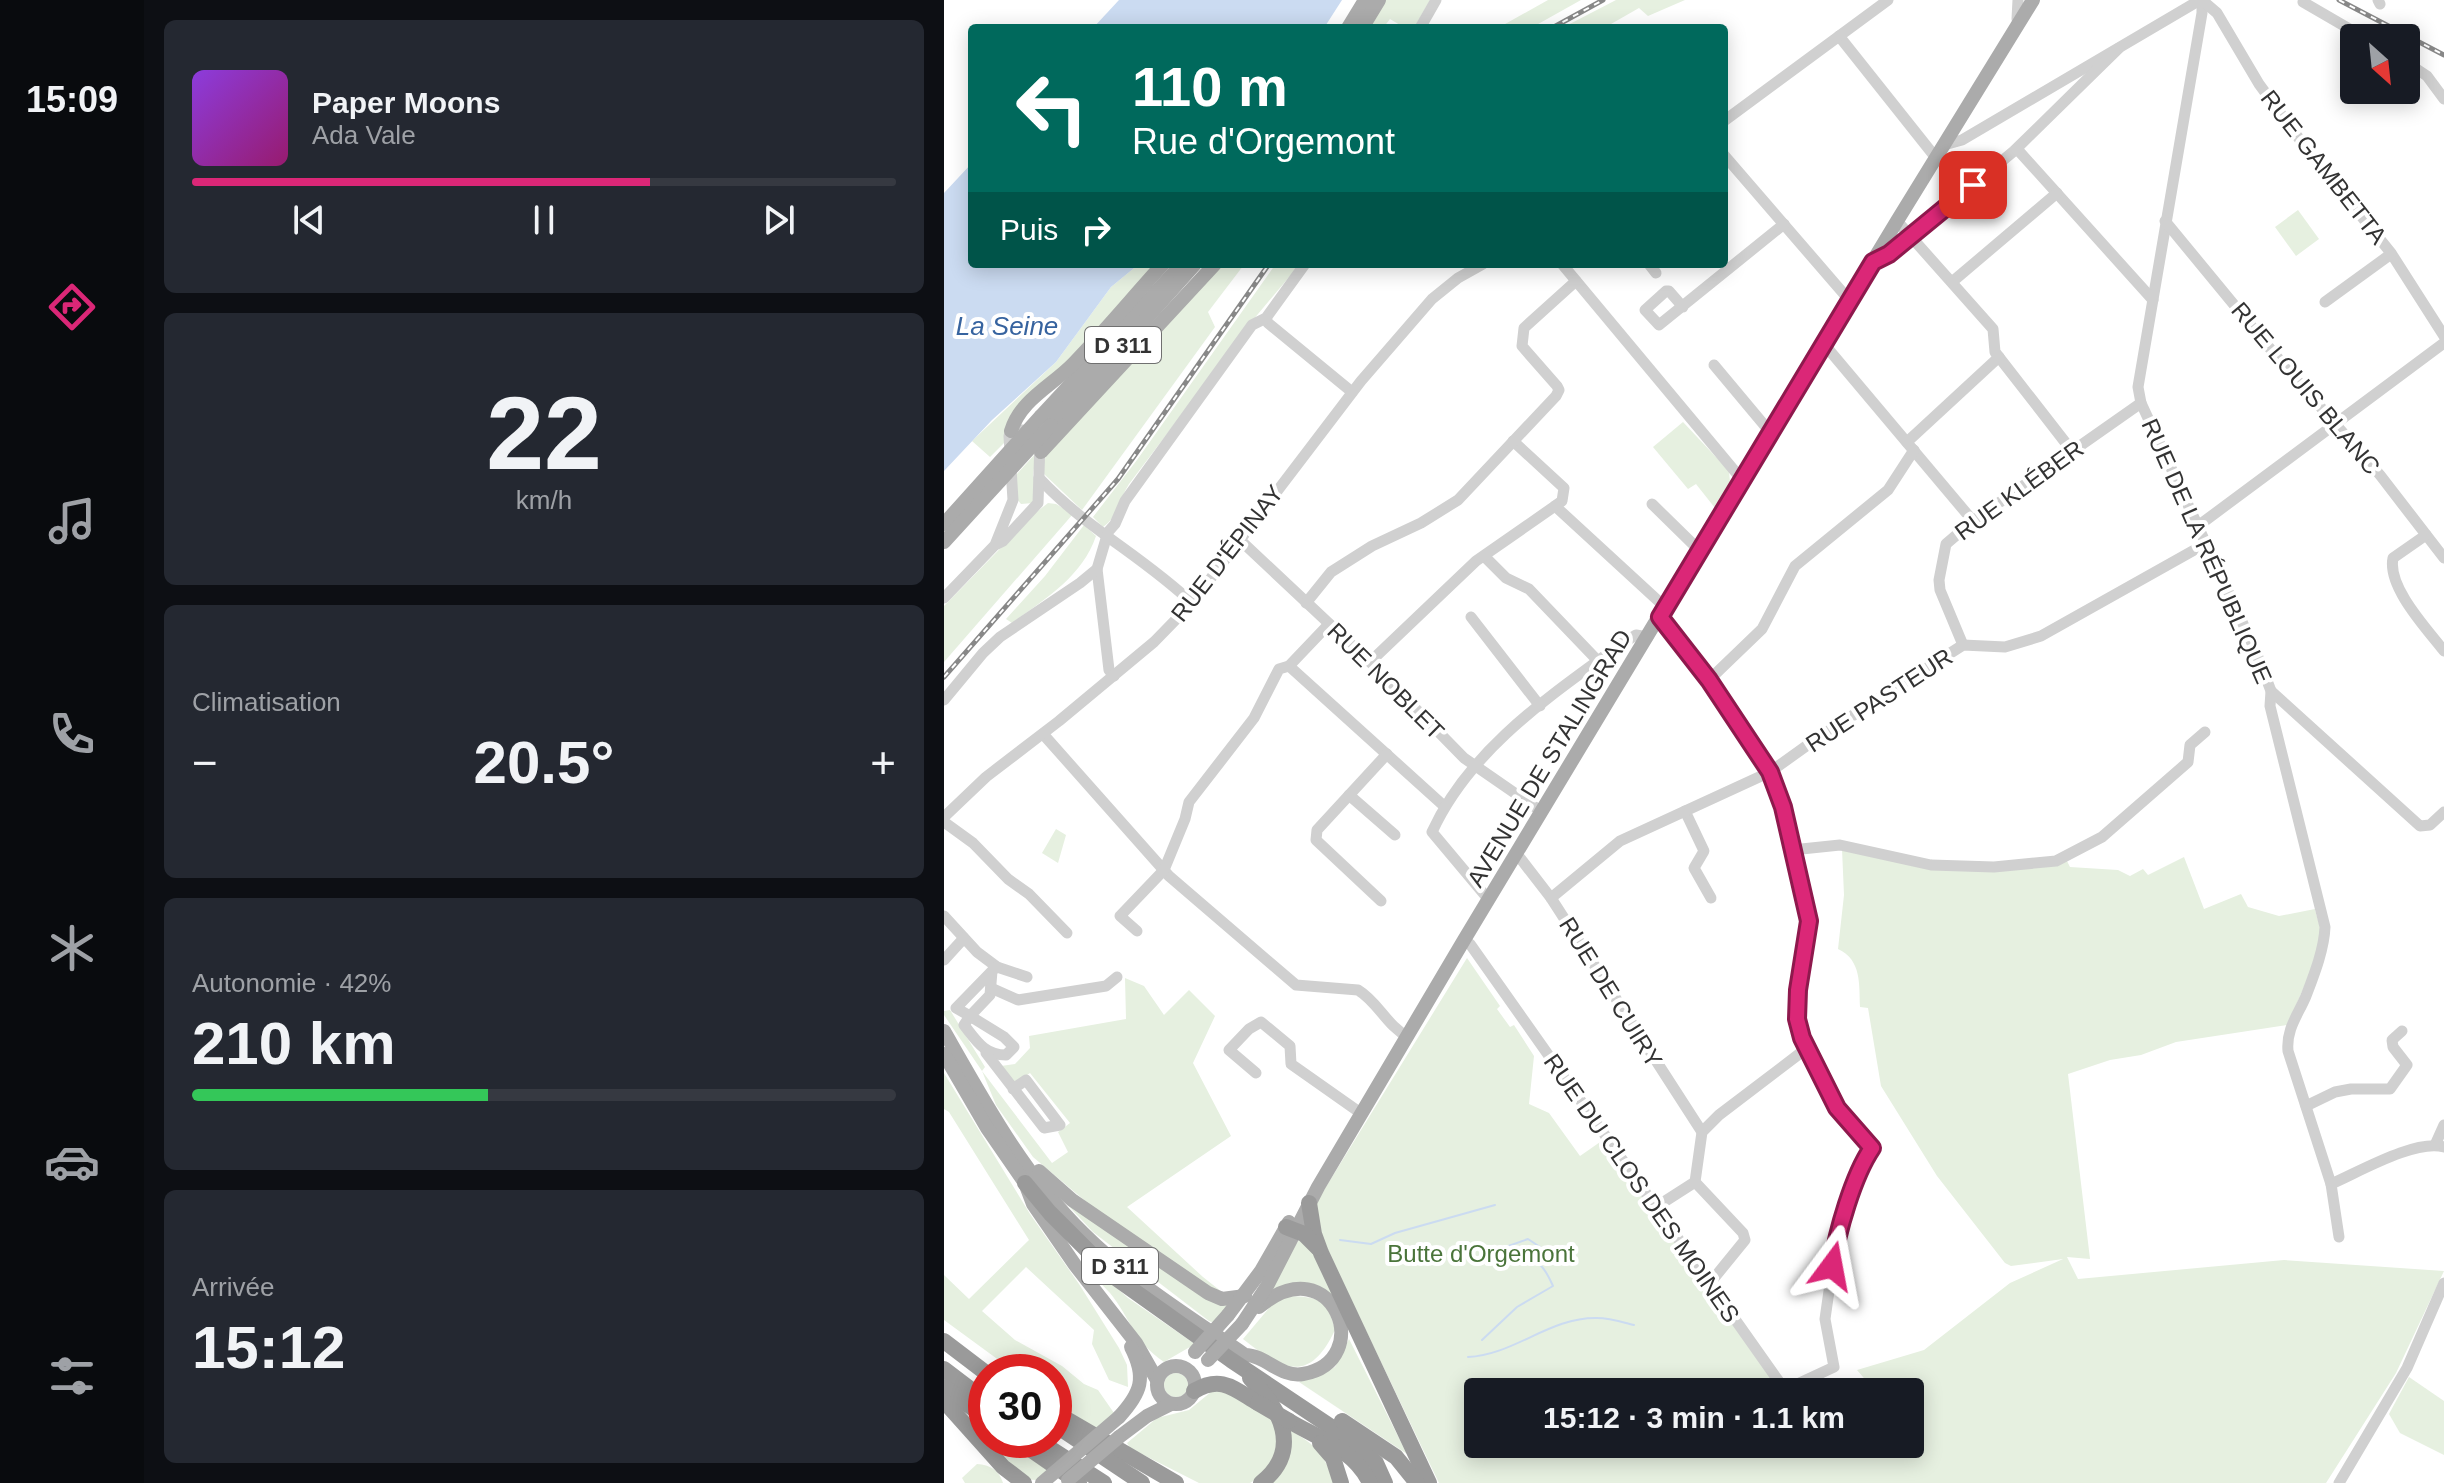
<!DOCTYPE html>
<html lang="fr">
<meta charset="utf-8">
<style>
:root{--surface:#171b24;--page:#242831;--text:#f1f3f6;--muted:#9ea1a6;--line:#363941;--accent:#db2777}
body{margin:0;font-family:Arial,sans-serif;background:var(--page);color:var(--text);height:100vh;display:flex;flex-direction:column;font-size:30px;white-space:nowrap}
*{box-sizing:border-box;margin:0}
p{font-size:26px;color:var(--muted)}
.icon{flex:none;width:44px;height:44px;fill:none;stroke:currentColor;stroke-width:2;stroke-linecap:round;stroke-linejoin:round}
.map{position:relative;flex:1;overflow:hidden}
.sheet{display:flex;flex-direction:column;gap:20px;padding:20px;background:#0d0f14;width:800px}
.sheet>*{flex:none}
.top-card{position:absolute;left:24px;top:24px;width:760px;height:244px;border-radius:8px;box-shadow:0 4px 20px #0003;background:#00695c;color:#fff;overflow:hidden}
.needle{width:52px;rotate:153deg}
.controls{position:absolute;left:1396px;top:24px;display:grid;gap:16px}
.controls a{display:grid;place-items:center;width:80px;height:80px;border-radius:8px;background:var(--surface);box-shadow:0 4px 20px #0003;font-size:40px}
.speed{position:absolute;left:24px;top:1354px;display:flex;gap:16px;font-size:40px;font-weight:700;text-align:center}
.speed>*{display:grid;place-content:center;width:104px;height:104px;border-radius:50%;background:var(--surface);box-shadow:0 4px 20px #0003;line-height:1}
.speed .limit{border:12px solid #d22;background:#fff;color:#111}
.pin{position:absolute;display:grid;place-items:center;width:68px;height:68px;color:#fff;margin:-34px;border-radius:16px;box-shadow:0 4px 12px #0006}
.me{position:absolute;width:88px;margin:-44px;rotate:13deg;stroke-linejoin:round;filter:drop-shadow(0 0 6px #0008)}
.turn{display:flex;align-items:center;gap:28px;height:168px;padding:0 32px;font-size:36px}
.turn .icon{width:104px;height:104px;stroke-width:2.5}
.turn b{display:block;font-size:56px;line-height:68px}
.then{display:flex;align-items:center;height:76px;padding:0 32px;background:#0003;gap:16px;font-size:30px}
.big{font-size:60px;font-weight:700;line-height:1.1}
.sheet .widget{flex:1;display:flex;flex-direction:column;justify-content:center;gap:12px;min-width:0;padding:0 28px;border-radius:12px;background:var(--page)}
.sheet .dial{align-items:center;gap:0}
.dial b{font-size:104px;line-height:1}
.song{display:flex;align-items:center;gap:24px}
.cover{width:96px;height:96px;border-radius:12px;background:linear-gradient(135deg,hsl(270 70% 55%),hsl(320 70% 35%))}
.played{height:8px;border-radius:4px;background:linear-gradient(90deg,var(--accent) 65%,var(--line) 65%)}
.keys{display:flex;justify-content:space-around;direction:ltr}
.heat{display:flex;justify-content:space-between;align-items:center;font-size:44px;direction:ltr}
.charge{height:12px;border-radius:6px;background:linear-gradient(90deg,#34c759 42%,var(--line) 0)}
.trip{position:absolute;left:520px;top:1378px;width:460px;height:80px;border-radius:8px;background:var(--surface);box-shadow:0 4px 20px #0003;font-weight:700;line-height:80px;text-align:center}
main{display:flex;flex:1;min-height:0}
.dock{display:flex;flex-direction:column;width:144px;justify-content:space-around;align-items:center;background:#090b0e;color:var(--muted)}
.dock .icon{width:56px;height:56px}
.dock .active{color:var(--accent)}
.dock b{font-size:36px;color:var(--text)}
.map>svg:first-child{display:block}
</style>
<main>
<nav class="dock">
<b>15:09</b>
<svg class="icon active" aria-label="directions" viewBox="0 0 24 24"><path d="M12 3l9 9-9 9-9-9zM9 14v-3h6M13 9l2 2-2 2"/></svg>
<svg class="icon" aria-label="music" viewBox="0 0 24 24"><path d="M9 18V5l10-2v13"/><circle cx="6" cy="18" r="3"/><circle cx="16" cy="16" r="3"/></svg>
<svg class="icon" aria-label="phone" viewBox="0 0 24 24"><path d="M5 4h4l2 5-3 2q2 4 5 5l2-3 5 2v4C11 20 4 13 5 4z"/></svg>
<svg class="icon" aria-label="climate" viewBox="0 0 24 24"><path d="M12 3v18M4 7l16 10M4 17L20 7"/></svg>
<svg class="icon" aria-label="car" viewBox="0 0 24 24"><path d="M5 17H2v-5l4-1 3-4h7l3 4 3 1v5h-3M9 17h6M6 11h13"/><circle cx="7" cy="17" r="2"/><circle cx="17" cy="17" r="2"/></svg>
<svg class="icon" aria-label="filters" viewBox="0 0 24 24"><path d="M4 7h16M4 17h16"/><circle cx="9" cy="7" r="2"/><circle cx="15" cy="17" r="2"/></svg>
</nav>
<section class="sheet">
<div class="widget">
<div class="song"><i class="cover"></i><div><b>Paper Moons</b><p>Ada Vale</p></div></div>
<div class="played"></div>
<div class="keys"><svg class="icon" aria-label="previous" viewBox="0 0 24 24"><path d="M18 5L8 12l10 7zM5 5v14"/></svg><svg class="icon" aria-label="pause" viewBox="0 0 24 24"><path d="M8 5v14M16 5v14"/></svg><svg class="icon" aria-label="next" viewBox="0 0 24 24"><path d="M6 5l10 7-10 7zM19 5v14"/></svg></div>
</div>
<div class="widget dial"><b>22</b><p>km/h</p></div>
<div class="widget"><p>Climatisation</p>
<div class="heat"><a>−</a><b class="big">20.5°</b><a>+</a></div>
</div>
<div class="widget"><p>Autonomie · 42%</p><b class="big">210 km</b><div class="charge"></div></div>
<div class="widget"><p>Arrivée</p><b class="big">15:12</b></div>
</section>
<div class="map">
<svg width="1500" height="1483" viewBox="0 0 1500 1483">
<rect width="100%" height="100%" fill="#fff"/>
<g fill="#e6f0e0">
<path d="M442,0H486L470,28H461L446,19L439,28H425Z"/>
<path d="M604,0H637L587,28H554Z"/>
<path d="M672,0H741L704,16L695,8L660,28H618Z"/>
<path d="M1354,210L1375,239L1352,256L1331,227Z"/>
<path d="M195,264H212L118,367L67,414L60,443L46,457L28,441L112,362L167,287Z"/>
<path d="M276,264H296L299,266L264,312L271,327L138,510L100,474L99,464L102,456Z"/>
<path d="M356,264L309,320L185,484C175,499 174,517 159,527L149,517L193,460L331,265Z"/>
<path d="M739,422L785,471L786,482L771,508L752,484L744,489L709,447Z"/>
<path d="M92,453L89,475L92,489L89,503L77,504L73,499L72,475Z"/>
<path d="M104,503L112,504L129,514L0,662V606L90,514Z"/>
<path d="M140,525L152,536C138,577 101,599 68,623L62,619L101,576Z"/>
<path d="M112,829L122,835L114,863L98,853Z"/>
<path d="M898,849L984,869L1123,861L1126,867L1174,870L1186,876L1199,869L1204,875L1240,857L1260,909L1297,894L1304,907L1335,916L1371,909C1372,915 1375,922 1376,928C1378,952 1353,1003 1343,1025L1232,1042L1197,1055L1166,1060L1124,1074L1146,1259L1123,1257L1134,1279L1340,1260L1500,1271L1452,1373L1382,1483H495L391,1266L372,1223V1203L523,958L556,1006L553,1009L566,1027L570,1025L590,1056L585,1104L605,1113L636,1156L659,1140L833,1387L840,1392H534V1444H966V1392H926L925,1384L913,1370L980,1350L1066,1283L1119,1259L1067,1266L1061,1263L993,1176L937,1086L924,1008L916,1007C915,985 918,960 894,949L900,895Z"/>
<path d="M181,978L200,986L220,1015L245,990L271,1016L249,1063L287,1136L183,1207L259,1277L283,1296L276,1295L165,1221L89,1157L52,1105L38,1071L0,1015V1011L6,1010L41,1067L38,1071L108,1163L124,1152L114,1132L126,1123L86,1073L70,1084L57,1066L71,1064L86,1048L85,1036L182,1019Z"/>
<path d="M0,1073L86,1214L135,1284L175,1348L183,1365L184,1387L165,1380L148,1344L150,1330L82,1267L38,1311L71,1340L118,1366L140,1384L154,1390L170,1413L151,1430L110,1400V1372H71L0,1320V1275L25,1299L85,1240L5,1112L0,1109Z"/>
<path d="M118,1199L285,1306L270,1323L265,1321L149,1232Z"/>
<path d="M358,1237L366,1245L400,1314L382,1294L325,1296L351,1245Z"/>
<path d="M142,1264L153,1270L184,1298L251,1344L220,1362C189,1341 187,1319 166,1293C157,1283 148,1276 142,1264Z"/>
<path d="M345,1296C375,1297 383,1299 391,1330C365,1385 338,1370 299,1339L330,1302Z"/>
<path d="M405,1339L463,1454L355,1382L391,1367Z"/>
<circle cx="232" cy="1385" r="12"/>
<path d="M1465,1377L1500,1401V1455L1456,1433L1445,1414Z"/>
<path d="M273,1387L330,1421L334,1451L316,1477L306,1483H255L186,1448L183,1443L213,1418L245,1410Z"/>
<path d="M346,1430C373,1446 379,1453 391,1483H325Z"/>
<path d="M43,1440H61L103,1470L92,1480L78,1479Z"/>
<path d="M33,1464C46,1465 55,1470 59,1483H21L18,1478Z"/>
</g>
<g fill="#cbdbf1">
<path d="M175,0H398L380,28H149Z"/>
<path d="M28,163V264H195L167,287L112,362L48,420L0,471V193Z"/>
</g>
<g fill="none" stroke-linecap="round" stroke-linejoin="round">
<g stroke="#cbdbf1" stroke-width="2">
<path d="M396,1240L427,1244L451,1233L551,1205"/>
<path d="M553,1250L584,1239L596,1247L603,1259L600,1263"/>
<path d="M538,1340L573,1307L609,1286C600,1266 596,1260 574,1258"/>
<path d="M524,1357C570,1355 606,1317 653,1318C665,1318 678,1322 690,1325"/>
</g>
<g stroke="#d0d0d0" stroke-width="11">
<path d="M1258,0V13L1194,387L1197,403L1312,652L1327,691L1326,706L1381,927C1380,950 1370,975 1362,996C1354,1015 1342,1029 1344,1051L1387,1184C1415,1172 1471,1139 1500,1147"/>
<path d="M1258,0L1273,13L1315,84L1359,144L1447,253L1500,336"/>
<path d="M1434,0L1436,4"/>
<path d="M1359,2L1421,38"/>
<path d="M1073,19L1074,0"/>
<path d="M476,28L492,0"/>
<path d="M895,36L992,158"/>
<path d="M1462,62L1483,76L1500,99"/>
<path d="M780,121L944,0"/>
<path d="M1000,145L1018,140L1256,0"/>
<path d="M1073,149L1209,300"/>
<path d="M780,155L906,301"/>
<path d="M953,221L1049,329L1051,352L1128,451"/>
<path d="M1221,221L1338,363L1436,475L1500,558"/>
<path d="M929,262L945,254L968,236L1070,151L1175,48"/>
<path d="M618,264L794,475L800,478"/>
<path d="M705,264L712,273"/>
<path d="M1008,282L1113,193"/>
<path d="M1381,302L1447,254"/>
<path d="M739,307L725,291H722L701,310L715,325L840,224"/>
<path d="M322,318L324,323L408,392"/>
<path d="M880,344L1029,521"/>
<path d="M770,365L821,426L828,431"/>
<path d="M569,441L620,488L618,501L611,506L722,608"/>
<path d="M963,442L1055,357"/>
<path d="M95,478C140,527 200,557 248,603"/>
<path d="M708,504L756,551"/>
<path d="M1254,526L1500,343"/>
<path d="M1482,535L1449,558C1443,587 1483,629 1500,651"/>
<path d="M295,539L426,662L520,758L598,812"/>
<path d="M541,557L562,578L585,589L654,661"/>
<path d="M153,569L165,670L170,676"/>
<path d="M0,598L51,545L59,541L94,503L96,442C88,432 80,427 67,431L65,436L69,500L51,545"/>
<path d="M362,603L387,572L428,546L477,523L514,500L612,396L615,390L613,386L578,346L580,328L632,281"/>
<path d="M527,617L596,706"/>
<path d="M1019,645L996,590L995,580L1002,544L1029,521L1197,403"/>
<path d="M426,662L532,561L611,506"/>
<path d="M345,666L500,806"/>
<path d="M765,680L818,629L851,566L944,490L970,450"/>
<path d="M1327,691L1476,826L1486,825L1500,812"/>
<path d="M0,700L39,653L56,637L136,583L153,569L164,532L171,524L181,501L308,325L322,318L361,264"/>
<path d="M99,734L225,876L352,985L414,990C434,1002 443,1026 464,1037"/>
<path d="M405,795L451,835"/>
<path d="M741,811L760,851L750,868L767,898"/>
<path d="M0,817L42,777L115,721L210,642L248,603L417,381L488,299L514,278L539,264"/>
<path d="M0,822L29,843L64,879L85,894L123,933"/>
<path d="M848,850L896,845L987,865L1050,867L1112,861L1158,837L1244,762L1246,745L1261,732"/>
<path d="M573,854L607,898L758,1132"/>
<path d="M607,898L676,841L826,772L872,739L1019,645L1061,647L1097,636L1261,544"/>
<path d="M545,900L488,832C526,749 606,696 677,644L692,635L704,637"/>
<path d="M437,901L372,840L373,830L443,754"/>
<path d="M0,916L33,952L53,967L83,977"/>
<path d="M193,931L176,916L220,870L241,819L245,802L310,718L335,669L345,666L385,624"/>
<path d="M520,940L526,944L836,1383L847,1387L890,1367L881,1319L892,1242L915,1172L928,1145L893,1108L858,1038L853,1019L854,990L865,921L839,807L826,772L765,680L716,617"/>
<path d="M0,960L20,938"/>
<path d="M48,971L46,995L26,1016L60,1037L70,1047L62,1055C40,1055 32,1040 20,1025L26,1016L12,1008L48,971L53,967"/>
<path d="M47,988L74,1000L162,986L173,977"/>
<path d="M42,1053L100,1128L116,1125L82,1080L69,1089"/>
<path d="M312,1073L285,1050L305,1029L317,1022L346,1046L347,1064L418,1114"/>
<path d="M1362,1106L1391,1092L1407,1089H1446L1463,1065L1449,1047L1448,1040L1458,1031"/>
<path d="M1491,1145L1500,1125"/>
<path d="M1387,1184L1395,1237"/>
<path d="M712,1207L751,1182"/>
<path d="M766,1283L801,1240L799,1233L751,1182L758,1132L775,1115L863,1048"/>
<path d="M1395,1483L1463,1368L1500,1283"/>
</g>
<g stroke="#ababab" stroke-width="14">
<path d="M404,28L421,0"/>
<path d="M418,28L435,0"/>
<path d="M97,416L238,264"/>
<path d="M107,425L251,264"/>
<path d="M67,431C77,399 108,386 130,363C161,331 189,297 219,264"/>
<path d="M97,452L271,264"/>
<path d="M0,1031C41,1103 80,1175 139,1233C187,1281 246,1317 301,1355C322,1355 336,1378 359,1374C433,1361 389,1245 315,1307"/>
<path d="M0,1054L43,1128L81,1183L89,1204L131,1265L192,1343L213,1380"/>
<path d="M95,1171L128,1200L264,1293L278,1299L301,1296"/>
<path d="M284,1315L317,1271L345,1222"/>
<path d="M298,1324L323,1286L374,1187L520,940L953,221L1089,0"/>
<circle cx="232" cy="1385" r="19"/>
<path d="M175,1417C197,1393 203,1378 187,1347"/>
<path d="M175,1437L203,1416L227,1404"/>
</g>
<g stroke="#9a9a9a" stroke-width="16">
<path d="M81,1183L106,1213L169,1276L287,1360L414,1445L432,1463L441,1483"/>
<path d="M365,1203L370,1234L377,1253L485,1483"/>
<path d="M342,1227L360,1234L374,1248"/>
<path d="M0,1341L42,1373"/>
<path d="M0,1369L42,1401"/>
<path d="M306,1378C336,1408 359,1450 317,1483"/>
<path d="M0,1387L42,1418"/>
<path d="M250,1391C277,1375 289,1388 314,1403"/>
<path d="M0,1401L59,1467L80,1483"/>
<path d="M110,1412L232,1483"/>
<path d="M345,1421C375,1439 410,1449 426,1483"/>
<path d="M398,1421L452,1457L473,1483"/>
<path d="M110,1424L198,1483"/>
<path d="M73,1440L135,1483"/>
<path d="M93,1440L160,1483"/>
<path d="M376,1443L389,1458L397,1483"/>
</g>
<g stroke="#888" stroke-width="5">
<g id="rail">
<path d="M1395,0L1500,55"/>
<path d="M608,28L659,0"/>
<path d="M0,677L174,479L325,264"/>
</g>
</g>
<use href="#rail" stroke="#fff" stroke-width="2" stroke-dasharray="6" stroke-linecap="butt"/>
<g stroke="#ababab" stroke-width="14">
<path d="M0,524L97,416"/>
<path d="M0,542L107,425"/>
<path d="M251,1352L284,1315"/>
<path d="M264,1360L298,1324"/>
<path d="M124,1480L175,1437"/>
<path d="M98,1483L175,1417"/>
</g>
<path stroke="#9a9a9a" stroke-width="16" d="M314,1403L345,1421"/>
</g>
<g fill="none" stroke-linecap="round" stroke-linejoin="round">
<g stroke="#8e194d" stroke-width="20">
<path id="route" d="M888,1266C893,1232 909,1176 928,1148L893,1108L858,1038L853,1019L854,990L865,921L839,807L826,772L765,680L716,617L929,262L945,254L1029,185"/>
</g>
<use href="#route" stroke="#db2777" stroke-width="14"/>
</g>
<g text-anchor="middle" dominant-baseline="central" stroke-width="8" stroke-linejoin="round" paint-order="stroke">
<g fill="#fff" stroke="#707070" stroke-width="2">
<rect x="141" y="327" width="76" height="36" rx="6"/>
<rect x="138" y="1248" width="76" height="36" rx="6"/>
</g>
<g font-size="22" font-weight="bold" fill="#333">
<text x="179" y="345">D 311</text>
<text x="176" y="1266">D 311</text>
</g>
<g font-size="24" fill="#333" stroke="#fff">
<text transform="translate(1380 167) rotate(52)">RUE GAMBETTA</text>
<text transform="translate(1362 388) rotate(50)">RUE LOUIS BLANC</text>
<text transform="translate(1075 490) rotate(-36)">RUE KLÉBER</text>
<text transform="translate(1263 551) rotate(66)">RUE DE LA RÉPUBLIQUE</text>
<text transform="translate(283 553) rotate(-52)">RUE D'ÉPINAY</text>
<text transform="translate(442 681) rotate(45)">RUE NOBLET</text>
<text transform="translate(935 700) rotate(-33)">RUE PASTEUR</text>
<text transform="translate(605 758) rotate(-59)">AVENUE DE STALINGRAD</text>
<text transform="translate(667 992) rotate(58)">RUE DE CUIRY</text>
<text transform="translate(698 1188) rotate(55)">RUE DU CLOS DES MOINES</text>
</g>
<g font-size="24" fill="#4a743a" stroke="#fff">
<text x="537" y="1253">Butte d'Orgemont</text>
</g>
<g font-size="26" font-style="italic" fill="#36639f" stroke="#fff">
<text x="63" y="326">La Seine</text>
</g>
</g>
</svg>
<div class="controls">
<a><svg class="needle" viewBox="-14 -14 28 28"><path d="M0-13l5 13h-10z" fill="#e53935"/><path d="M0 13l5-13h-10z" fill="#9ea1a6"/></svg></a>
</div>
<div class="speed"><div class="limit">30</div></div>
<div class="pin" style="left:1029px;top:185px;background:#d93025"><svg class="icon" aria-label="arrive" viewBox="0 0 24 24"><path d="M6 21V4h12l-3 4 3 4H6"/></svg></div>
<svg class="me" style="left:888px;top:1266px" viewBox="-20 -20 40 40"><path d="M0-17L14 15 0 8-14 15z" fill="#db2777" stroke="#fff" stroke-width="4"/></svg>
<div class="trip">15:12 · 3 min · 1.1 km</div>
<div class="top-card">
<div class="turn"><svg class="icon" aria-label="left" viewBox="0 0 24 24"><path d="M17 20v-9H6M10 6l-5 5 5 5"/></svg><div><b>110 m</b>Rue d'Orgemont</div></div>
<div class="then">Puis<svg class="icon" aria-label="right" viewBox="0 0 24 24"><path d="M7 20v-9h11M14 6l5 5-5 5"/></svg></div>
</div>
</div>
</main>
